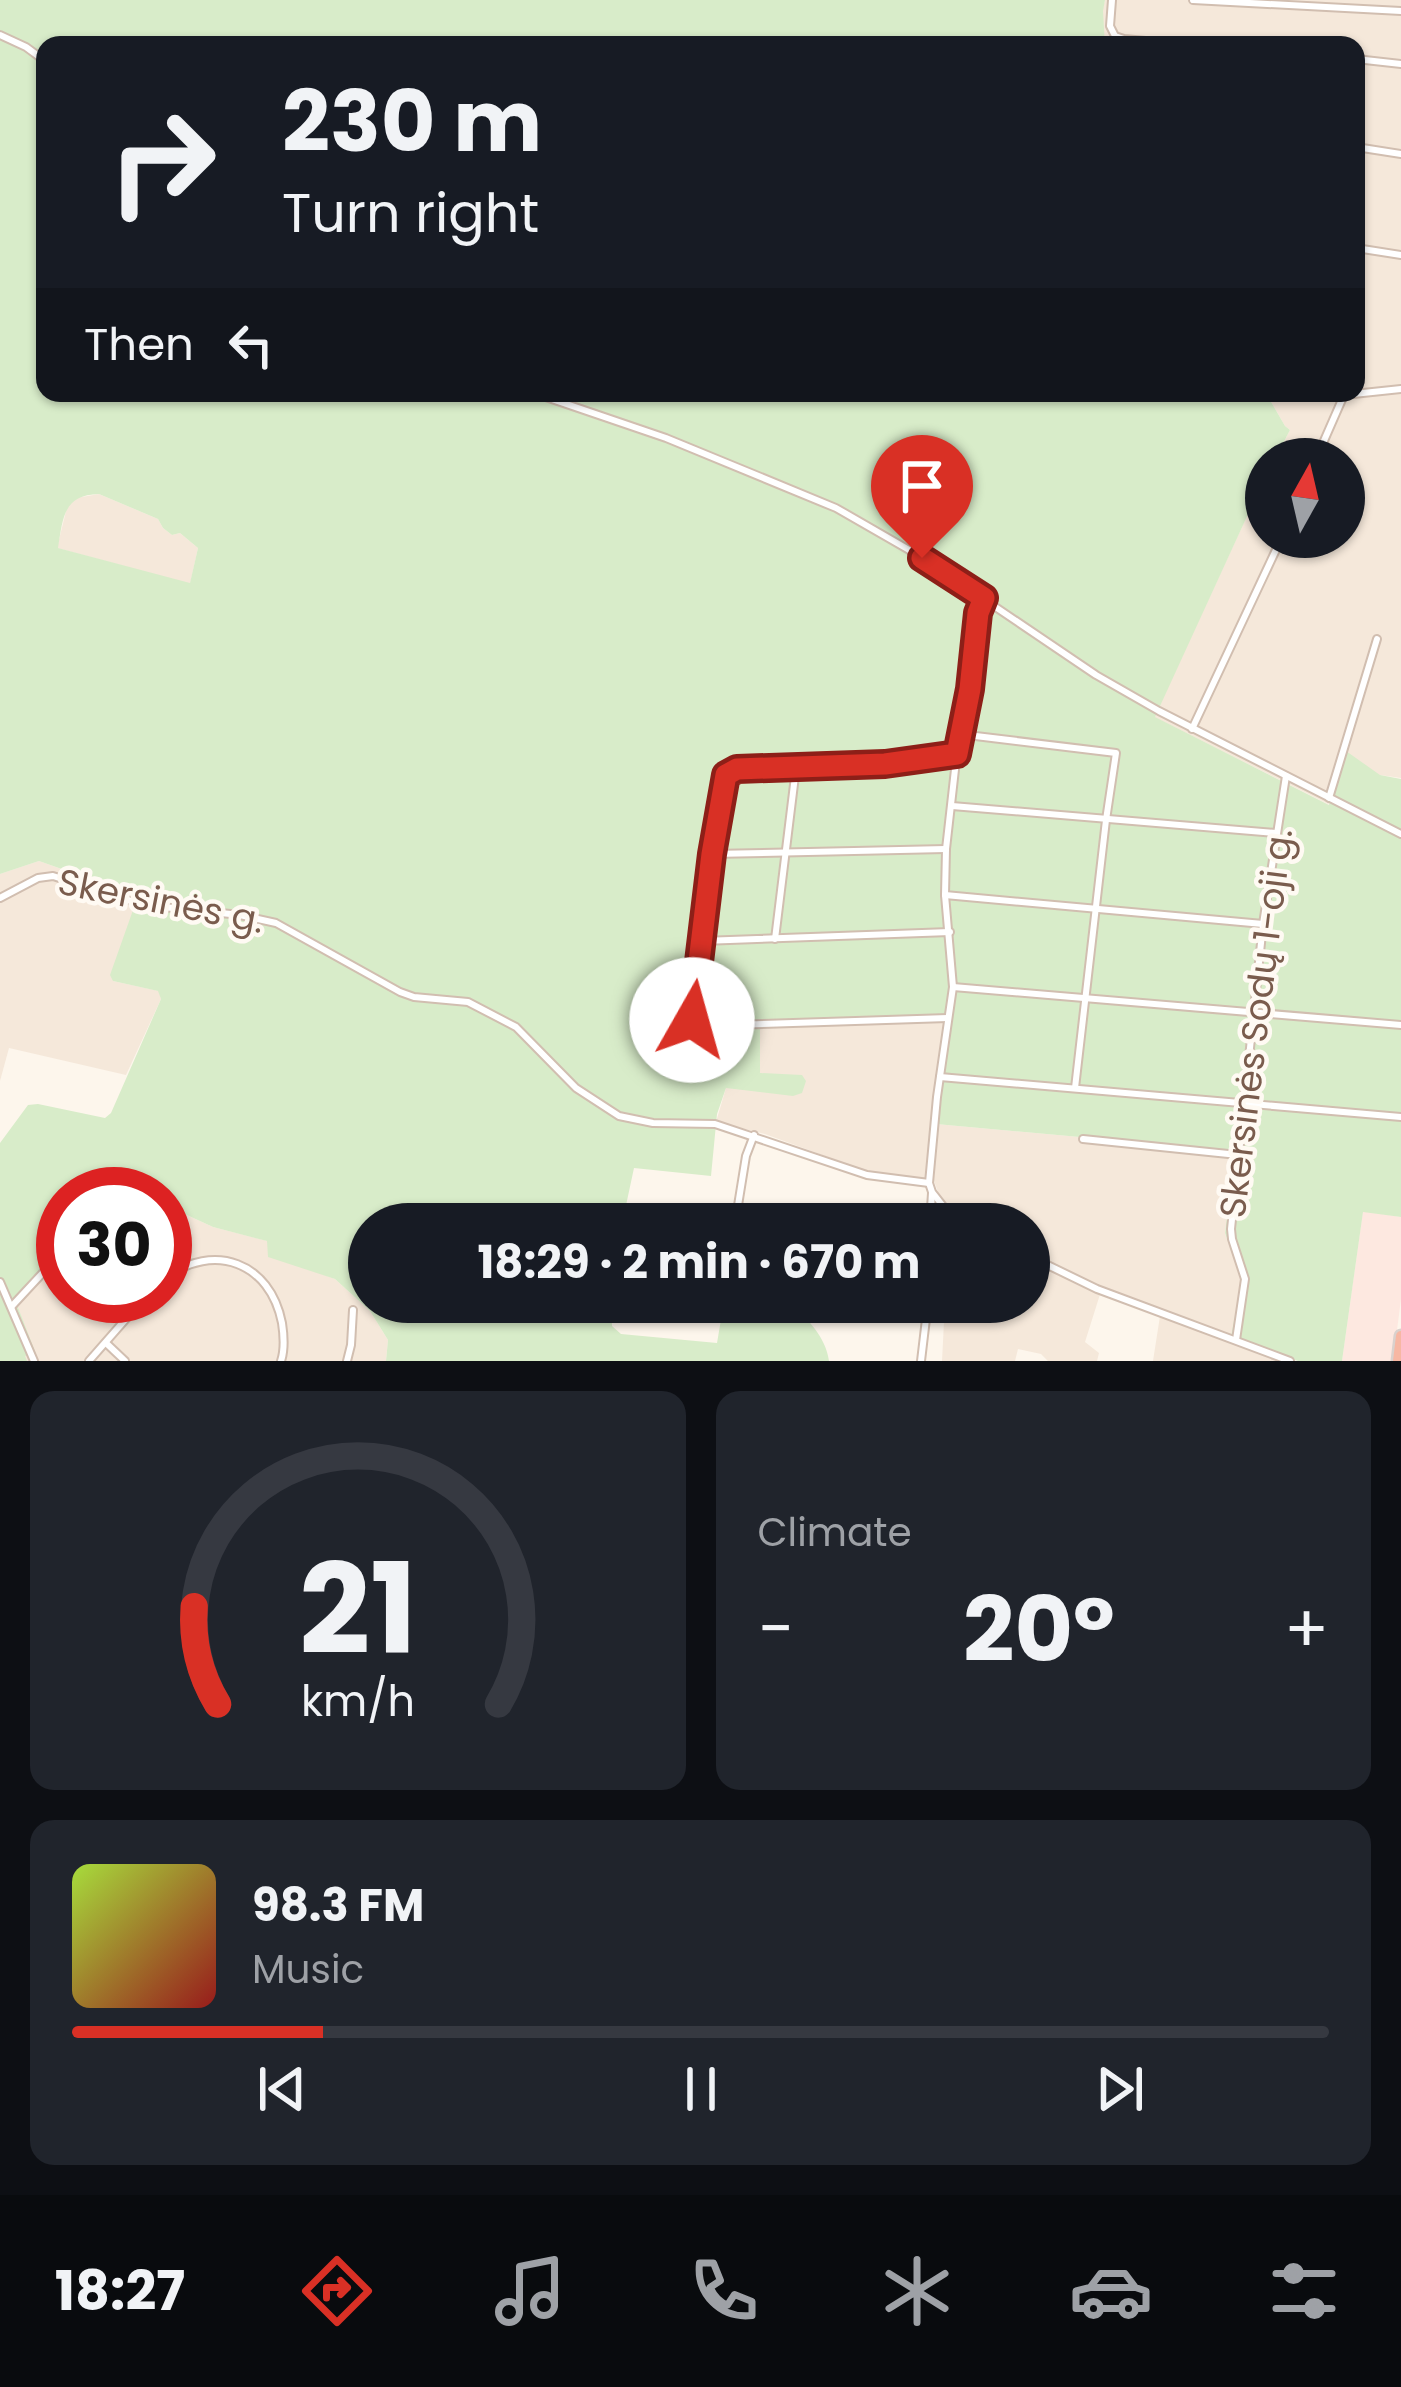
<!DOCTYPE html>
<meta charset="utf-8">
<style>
:root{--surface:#171b24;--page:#20242c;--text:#f1f3f6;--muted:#9ea1a6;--line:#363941;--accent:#d93025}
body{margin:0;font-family:Poppins,sans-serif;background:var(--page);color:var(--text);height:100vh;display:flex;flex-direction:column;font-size:45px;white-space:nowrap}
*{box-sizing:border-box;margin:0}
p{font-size:39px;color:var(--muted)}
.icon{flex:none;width:66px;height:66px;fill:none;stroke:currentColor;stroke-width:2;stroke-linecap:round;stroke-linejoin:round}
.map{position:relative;height:1361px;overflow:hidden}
.side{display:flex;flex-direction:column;gap:30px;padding:30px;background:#0d0f14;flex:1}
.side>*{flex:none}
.top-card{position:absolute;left:36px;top:36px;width:1329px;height:366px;border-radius:24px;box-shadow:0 3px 9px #0004;background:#171b24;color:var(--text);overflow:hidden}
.needle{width:78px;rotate:8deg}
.fabs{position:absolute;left:1245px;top:438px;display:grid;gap:24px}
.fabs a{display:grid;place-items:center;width:120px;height:120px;border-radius:50%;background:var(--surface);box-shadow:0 3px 9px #0004;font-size:60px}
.speed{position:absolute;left:36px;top:1167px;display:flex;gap:24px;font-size:60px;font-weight:700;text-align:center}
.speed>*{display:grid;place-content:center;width:156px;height:156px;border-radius:50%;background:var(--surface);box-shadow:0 3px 9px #0004;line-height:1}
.speed .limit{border:18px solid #d22;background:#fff;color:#111}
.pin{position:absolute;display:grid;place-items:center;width:102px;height:102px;color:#fff;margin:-123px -51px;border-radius:50% 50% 50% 0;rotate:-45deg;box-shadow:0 0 12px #0007}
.pin .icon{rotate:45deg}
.me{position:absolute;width:132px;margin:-66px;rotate:7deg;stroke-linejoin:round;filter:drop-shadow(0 0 9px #0008)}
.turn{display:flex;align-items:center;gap:42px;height:252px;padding:0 48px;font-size:54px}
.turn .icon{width:156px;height:156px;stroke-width:2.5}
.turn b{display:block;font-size:84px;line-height:102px}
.then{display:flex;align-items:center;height:114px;padding:0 48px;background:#0003;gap:24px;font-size:45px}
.big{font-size:90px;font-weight:700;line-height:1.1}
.side .tile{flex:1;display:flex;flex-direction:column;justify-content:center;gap:18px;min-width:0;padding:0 42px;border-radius:24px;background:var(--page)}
.side .dial{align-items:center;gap:0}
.dial svg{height:312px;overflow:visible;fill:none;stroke:var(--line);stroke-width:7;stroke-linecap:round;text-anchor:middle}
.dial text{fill:var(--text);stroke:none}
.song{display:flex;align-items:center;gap:36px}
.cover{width:144px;height:144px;border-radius:18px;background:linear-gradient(135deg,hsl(80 70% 55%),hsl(0 70% 35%))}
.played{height:12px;border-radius:6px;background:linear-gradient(90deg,var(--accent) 20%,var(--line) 20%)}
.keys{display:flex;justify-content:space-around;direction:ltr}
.heat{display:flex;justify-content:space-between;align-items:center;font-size:66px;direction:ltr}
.side .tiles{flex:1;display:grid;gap:30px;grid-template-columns:1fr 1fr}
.tile:last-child{grid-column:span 2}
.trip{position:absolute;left:348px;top:1203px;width:702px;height:120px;border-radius:60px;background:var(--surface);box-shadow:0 3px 9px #0004;font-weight:700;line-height:120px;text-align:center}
.tab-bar{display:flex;height:192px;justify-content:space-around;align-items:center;background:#090b0e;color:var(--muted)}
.tab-bar .icon{width:84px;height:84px}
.tab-bar .current{color:var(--accent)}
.tab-bar b{font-size:54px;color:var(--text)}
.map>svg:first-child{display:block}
</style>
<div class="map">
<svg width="1401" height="1361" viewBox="0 0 1401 1361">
<rect width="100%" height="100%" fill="#fdf6ec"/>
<g fill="#f5e8da">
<path d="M1105,0H1401V778L1380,775L1330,805L1154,717L1266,475V537H1344V459H1275L1290,430L1285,426L1266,393H1356V45H1105L1102,11Z"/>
<path d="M99,494L158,519L163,528L172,535L180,533L198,548L190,584L57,548L67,507L76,498Z"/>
<path d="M39,861L138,896L113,981L159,991L161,999L126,1075L9,1048L0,1081V874Z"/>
<path d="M947,1022L925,1180L866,1171L765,1134L716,1122L726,1088L734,1087L760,1074V1027Z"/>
<path d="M936,1124L1235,1151L1225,1233L1242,1280L1231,1336L1102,1288L1085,1342L1099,1353L1097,1361H1048L1041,1354L1018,1349L1015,1361H942L945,1302H1029V1224H954L946,1214L934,1181Z"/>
<path d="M165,1205L213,1227L268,1241L309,1269L335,1279L370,1311L388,1340L386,1361H27L24,1356L35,1354L14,1297L63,1238V1296H165Z"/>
<path d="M1160,1316L1280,1361H1153Z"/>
</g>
<path fill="#fde8e0" d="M1363,1211L1401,1217V1299L1393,1361H1342Z"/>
<path fill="#d8ecc9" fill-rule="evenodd" d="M0,0H1105L1103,11L1105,45H45V393H1266L1285,426L1290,430L1275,459H1266V475L1155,717L1329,805L1346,751L1380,775L1401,779V1217L1363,1212L1342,1361H1298L1231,1336L1242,1280L1225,1233L1235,1151L936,1124L950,1022L760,1027V1073L802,1075L806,1081L802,1093L793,1096L726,1088L717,1114L711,1176L634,1168L622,1224H369V1302H611L612,1326L621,1334L717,1343L724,1302H789C807,1318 826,1337 829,1361H386L388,1340L370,1311L335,1279L268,1257L267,1241L213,1227L165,1205V1194H63V1238L39,1273L14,1297L36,1354L25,1356L27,1361H0V1143L28,1105L38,1104L105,1118L111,1113L161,999L158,991L113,981L110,975L138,896L39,861L0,874ZM99,494L158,519L163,528L172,535L180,533L198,548L190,583L58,548C63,518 63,495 99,494Z"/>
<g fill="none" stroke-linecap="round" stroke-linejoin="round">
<g stroke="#d1beb0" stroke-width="10">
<g id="street">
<path d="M1112,0L1110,26L1115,36L1124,39L1189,45"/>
<path d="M1193,0L1401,11"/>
<path d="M0,35L26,47L45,61"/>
<path d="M1356,59L1401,64"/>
<path d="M1356,147L1401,154"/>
<path d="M1356,248L1401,255"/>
<path d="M534,393L666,438L836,508L923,558L1096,675L1159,711L1401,834"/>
<path d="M1326,393L1344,395L1401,389"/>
<path d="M1316,459L1344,395"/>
<path d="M1192,729L1282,537"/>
<path d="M959,734L1116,753L1106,820L1075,1088"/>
<path d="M796,768L737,769L726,775L712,854L692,1020L695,1024L702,1026L948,1018"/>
<path d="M1329,798L1377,639"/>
<path d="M952,806L1276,833"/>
<path d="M712,854L946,849"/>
<path d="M945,895L1263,924"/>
<path d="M0,898L38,878L53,876L144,905L240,915L276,923L400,992L414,997L468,1002L516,1027L576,1088L619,1116L653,1123L715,1124L867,1175L929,1183"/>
<path d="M775,939L796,768L885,763L955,754"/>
<path d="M702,941L950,932"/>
<path d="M953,987L1401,1025"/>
<path d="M940,1077L1401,1117"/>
<path d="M1083,1139L1238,1155"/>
<path d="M929,1183L937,1097L953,987L945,895L946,849L959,734L970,689L978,613L984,599"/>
<path d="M929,1183L932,1192L957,1224"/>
<path d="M932,1193L931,1208L938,1224"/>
<path d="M735,1224L746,1156L754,1135"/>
<path d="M1029,1256L1097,1289L1290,1361"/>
<path d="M165,1278C214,1242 270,1262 282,1323C284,1336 285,1349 281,1361"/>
<path d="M0,1282L34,1361"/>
<path d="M12,1306L63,1251"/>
<path d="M1236,1340L1245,1279L1232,1239L1231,1229L1263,924L1286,776"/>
<path d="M106,1343L125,1361"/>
<path d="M89,1361L146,1296"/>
<path d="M347,1361L351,1345L353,1310"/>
<path d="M921,1361L928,1302"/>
</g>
</g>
<g stroke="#dad1cd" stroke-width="15">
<path id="highway" d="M1398,1361L1401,1336"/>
</g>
<use href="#street" stroke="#fff" stroke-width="6"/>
<use href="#highway" stroke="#f7b7a3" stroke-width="10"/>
</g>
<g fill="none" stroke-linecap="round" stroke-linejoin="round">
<g stroke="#8d1f18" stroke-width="30">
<path id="route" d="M692,1020L712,854L726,775L737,769L885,764L957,754L970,689L978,613L984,598L922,558"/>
</g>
<use href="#route" stroke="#d93025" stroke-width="21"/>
</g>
<g text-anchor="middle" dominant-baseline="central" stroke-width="9" stroke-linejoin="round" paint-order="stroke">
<g font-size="36" fill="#7a5c4d" stroke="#fffaf3">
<text transform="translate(161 901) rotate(11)">Skersinės g.</text>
<text transform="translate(1256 1023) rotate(-83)">Skersinės Sodų 1-oji g.</text>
</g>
</g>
</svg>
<div class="fabs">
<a><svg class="needle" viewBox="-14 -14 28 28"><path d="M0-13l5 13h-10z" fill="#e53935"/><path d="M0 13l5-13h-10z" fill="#9ea1a6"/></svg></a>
</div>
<div class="speed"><div class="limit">30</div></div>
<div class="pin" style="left:922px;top:558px;background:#d93025"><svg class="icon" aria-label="arrive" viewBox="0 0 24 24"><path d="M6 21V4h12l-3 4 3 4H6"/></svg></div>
<svg class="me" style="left:692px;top:1020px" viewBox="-20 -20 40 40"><circle r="19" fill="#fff"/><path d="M0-13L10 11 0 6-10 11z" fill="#d93025"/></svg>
<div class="trip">18:29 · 2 min · 670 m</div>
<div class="top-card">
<div class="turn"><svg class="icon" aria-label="right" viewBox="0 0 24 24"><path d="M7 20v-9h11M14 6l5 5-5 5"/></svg><div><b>230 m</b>Turn right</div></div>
<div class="then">Then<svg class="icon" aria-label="left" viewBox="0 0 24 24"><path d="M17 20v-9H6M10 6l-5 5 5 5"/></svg></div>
</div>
</div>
<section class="side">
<div class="tiles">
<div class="tile dial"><svg viewBox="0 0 100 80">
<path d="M14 69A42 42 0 1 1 86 69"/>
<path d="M14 69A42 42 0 0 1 8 44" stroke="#d93025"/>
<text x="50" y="56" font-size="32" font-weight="700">21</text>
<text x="50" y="72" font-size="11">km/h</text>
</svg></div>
<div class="tile"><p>Climate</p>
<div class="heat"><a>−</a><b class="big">20°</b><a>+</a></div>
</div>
<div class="tile">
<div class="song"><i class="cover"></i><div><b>98.3 FM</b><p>Music</p></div></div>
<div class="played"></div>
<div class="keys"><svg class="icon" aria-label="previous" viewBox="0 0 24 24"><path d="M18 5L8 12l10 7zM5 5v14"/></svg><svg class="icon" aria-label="pause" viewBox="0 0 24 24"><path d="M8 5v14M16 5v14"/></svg><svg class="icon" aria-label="next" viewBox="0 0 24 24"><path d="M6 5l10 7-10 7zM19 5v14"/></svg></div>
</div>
</div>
</section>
<nav class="tab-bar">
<b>18:27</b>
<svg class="icon current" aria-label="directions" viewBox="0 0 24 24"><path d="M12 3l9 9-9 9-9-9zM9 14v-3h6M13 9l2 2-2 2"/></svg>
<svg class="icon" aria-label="music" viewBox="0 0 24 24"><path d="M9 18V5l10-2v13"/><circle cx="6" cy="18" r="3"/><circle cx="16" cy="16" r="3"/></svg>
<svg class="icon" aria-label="phone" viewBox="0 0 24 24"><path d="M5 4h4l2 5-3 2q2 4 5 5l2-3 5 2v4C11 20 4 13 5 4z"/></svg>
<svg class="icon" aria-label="climate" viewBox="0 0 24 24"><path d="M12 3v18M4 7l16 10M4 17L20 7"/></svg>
<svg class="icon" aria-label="car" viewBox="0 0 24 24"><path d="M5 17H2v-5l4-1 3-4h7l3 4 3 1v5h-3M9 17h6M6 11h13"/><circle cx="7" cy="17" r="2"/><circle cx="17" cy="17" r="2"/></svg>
<svg class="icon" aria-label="filters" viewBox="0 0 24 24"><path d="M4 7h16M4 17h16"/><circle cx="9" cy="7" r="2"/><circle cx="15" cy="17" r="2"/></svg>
</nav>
